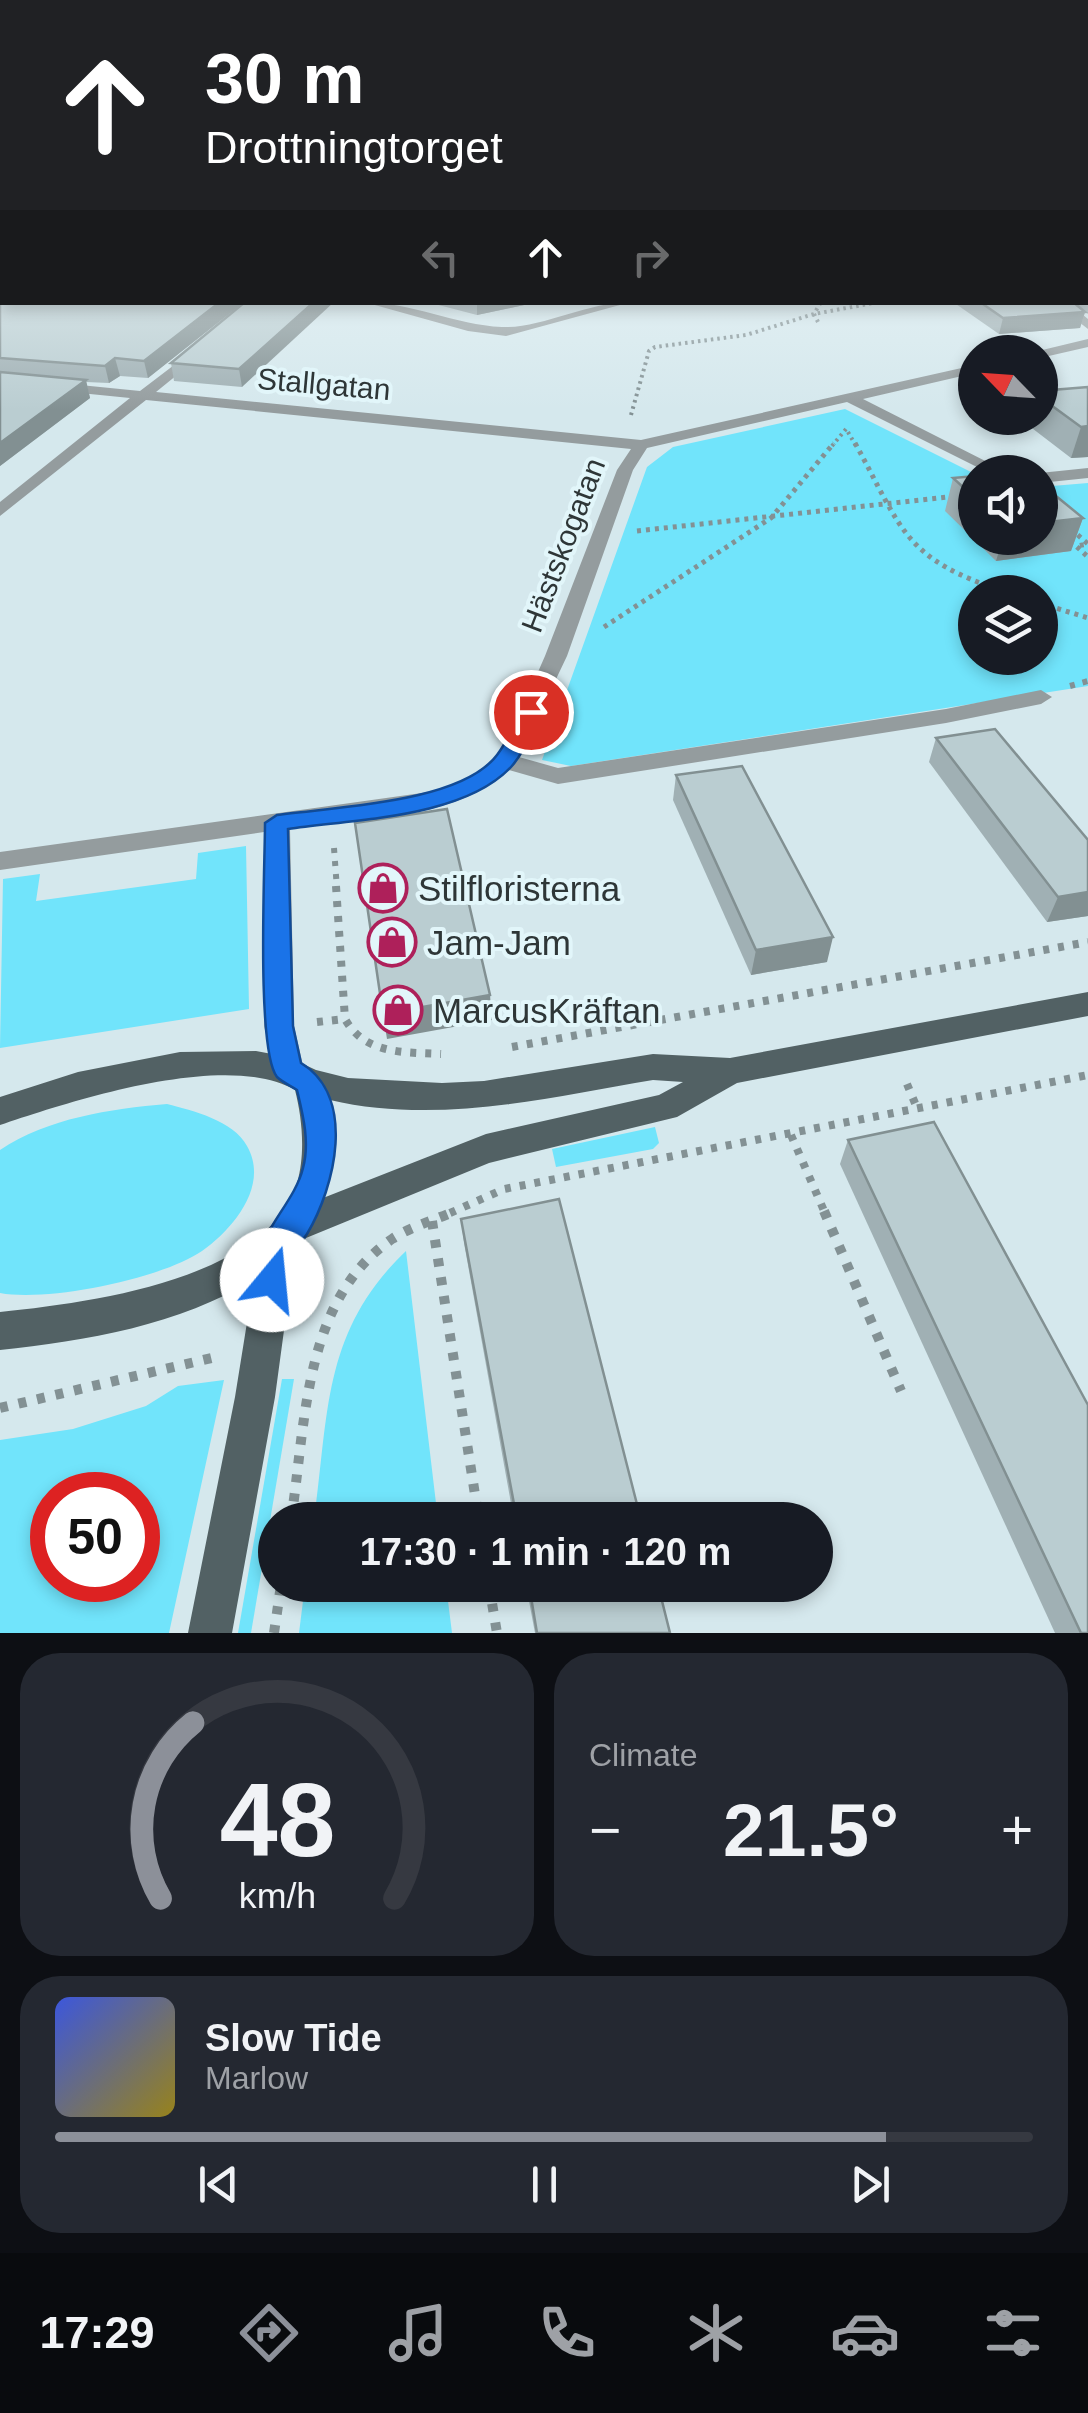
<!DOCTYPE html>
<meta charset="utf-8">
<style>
:root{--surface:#171b24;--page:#242831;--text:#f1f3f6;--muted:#9ea1a6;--line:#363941;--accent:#8c9099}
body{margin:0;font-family:Arial,sans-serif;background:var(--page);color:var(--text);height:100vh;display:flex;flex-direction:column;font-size:38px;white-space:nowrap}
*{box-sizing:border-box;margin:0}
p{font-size:32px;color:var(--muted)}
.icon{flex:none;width:55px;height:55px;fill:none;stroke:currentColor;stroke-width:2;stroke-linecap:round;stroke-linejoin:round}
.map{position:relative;height:1633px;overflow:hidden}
.sheet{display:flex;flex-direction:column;gap:20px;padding:20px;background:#0d0f14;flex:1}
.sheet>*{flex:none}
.banner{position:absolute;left:0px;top:0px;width:1090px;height:305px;box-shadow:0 5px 15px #0003;background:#202124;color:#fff;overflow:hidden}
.needle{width:65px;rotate:295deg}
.buttons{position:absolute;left:958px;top:335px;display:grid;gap:20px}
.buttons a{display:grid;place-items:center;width:100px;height:100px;border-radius:50%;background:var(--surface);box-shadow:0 5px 15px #0003;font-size:50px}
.speed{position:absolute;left:30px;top:1472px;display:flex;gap:20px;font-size:50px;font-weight:700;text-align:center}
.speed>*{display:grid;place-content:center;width:130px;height:130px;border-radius:50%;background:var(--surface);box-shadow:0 5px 15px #0003;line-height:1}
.speed .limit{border:15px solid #d22;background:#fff;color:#111}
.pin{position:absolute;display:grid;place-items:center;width:85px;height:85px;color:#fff;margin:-42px;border:5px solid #fff;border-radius:50%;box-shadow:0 2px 10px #0007}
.me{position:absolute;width:110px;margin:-55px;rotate:17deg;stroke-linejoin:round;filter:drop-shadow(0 0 8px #0008)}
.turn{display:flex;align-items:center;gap:35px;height:210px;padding:0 40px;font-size:45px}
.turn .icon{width:130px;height:130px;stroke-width:2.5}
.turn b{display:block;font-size:70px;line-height:85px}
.lanes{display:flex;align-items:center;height:95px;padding:0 40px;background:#0003;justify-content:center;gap:50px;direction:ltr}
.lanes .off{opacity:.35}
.big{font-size:75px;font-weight:700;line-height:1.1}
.sheet .tile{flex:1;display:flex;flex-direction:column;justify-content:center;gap:15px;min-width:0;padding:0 35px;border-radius:40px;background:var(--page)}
.sheet .dial{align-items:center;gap:0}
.dial svg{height:260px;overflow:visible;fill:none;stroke:var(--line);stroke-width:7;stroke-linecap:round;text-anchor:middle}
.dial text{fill:var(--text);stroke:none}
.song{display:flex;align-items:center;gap:30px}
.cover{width:120px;height:120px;border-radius:15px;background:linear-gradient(135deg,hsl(230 70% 55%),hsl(50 70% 35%))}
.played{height:10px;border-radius:5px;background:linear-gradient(90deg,var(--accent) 85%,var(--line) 85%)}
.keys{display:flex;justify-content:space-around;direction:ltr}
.heat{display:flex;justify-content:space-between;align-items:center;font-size:55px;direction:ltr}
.sheet .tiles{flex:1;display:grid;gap:20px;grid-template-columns:1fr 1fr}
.tile:last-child{grid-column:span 2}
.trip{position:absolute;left:258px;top:1502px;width:575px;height:100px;border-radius:50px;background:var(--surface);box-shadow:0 5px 15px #0003;font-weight:700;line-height:100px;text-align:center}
.tab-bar{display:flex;height:160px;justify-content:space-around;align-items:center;background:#090b0e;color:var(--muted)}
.tab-bar .icon{width:70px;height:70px}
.tab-bar .active{color:var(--accent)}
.tab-bar b{font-size:45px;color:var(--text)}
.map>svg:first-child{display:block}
</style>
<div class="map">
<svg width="1088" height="1633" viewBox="0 0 1088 1633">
<rect width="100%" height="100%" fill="#d5e8ed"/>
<g fill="#71e4fb" fill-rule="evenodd">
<path d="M845,409L975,474V538H1040V487L1088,483V686L571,766L542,760L647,467L673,447ZM975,592H1040V658H975Z"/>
<path d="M246,846L249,1009L0,1048L3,879L40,874L36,901L196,879L198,853Z"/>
<path d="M167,1104C193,1111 233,1120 247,1146C270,1186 232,1230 202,1251C161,1279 48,1302 0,1293V1150C48,1118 110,1109 167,1104Z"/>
<path d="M655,1127L659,1143L653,1149L556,1167L552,1149Z"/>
<path d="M406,1251L438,1520H314C329,1413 322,1331 406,1251Z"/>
<path d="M282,1379H294L251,1633H238Z"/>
<path d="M224,1380L169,1633H0V1440L73,1429L146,1406L178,1386ZM138,1495V1580H52V1495Z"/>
<path d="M305,1585H446L452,1633H299Z"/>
</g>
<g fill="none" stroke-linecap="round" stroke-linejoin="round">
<g stroke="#839194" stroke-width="4" stroke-dasharray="2.5 4" stroke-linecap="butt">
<path d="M818,322L814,314L821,302"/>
<path d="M631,415L649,351L655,347L746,335L814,314L879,302"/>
<path d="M848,432L856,446"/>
<path d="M832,446L846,429"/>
</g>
<g stroke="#839194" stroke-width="5" stroke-dasharray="4 5" stroke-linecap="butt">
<path d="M855,443C903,530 903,559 1006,592"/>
<path d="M1071,529L1088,544L1076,546L1088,557"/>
<path d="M637,531L957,496"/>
<path d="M1040,603L1088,618"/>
<path d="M604,627L771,518L834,443"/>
</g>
<g stroke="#839194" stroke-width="6" stroke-dasharray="5 8" stroke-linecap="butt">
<path d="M1070,686L1088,681"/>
<path d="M334,848L337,889"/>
</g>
<g stroke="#839194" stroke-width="8" stroke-dasharray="6 9" stroke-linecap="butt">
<path d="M336,886L345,1019"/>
<path d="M317,1022L345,1019C365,1055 405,1052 441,1054"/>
<path d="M512,1047L1088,942"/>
<path d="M907,1084L917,1108"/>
<path d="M791,1135L825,1213"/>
<path d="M450,1213L504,1189L1088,1075"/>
</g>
<g stroke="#839194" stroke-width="10" stroke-dasharray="8 11" stroke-linecap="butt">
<path d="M824,1211L901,1391"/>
<path d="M432,1221L479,1520"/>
<path d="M0,1408L216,1357"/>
<path d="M291,1520C306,1424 303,1300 392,1239C410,1227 435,1220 455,1211"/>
<path d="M489,1585L497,1633"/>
<path d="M274,1633L281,1585"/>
</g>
<g fill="#949c9e" fill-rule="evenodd">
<path d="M2,182V189L0,190V183Z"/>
<rect x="0" y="219" width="2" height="7"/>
<path d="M364,302C411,302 455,325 502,327C540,329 587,302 631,302L506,336L468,331Z"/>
<path d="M1053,302H1067L1088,319V329Z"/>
<path d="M1088,339V347L1040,358V352H1034Z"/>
<path d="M199,346L204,347V353L156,392L641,440L975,365V373L863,399L1007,472H987L847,402L647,448L633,470L567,656L519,757L558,768L946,709L1041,690L1052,697L1041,704L946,723L558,784L509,770C453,821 362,818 290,829L294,1026L304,1070L299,1079L288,1083L277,1079L264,1026V832L0,870V852L436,791L471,777L497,756L508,740L545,656L617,470L631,449L146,400L0,516V502L130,398L0,385V377L140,391Z"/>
<path d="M1088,468V478L1040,483V473Z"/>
</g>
<path fill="#526164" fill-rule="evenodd" d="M1088,992V1016L737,1083L677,1117L489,1163L306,1238L295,1249L275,1397L232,1633H188L235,1397L254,1279C181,1325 85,1341 0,1350V1312C86,1303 221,1285 280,1216C308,1183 305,1129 295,1090C226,1050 71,1101 0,1125V1097L78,1072L180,1052L256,1051L288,1057L316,1070L348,1078L442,1083L484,1081L653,1054L730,1058ZM653,1080L683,1082L659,1095L486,1134L323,1198L335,1156L330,1100C437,1125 547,1098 653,1080Z"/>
</g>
<g fill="#a0b0b4">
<path d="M1088,181V314L1085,312L1080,328L999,334L953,302H1088Z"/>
<path d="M0,246L244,302L148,378L120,376L109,383L86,382L90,398L0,466Z"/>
<path d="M245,302L242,387L174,381L171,363Z"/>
<path d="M427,302H538L477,315Z"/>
<path d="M1088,387V457L1071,458L1024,422L1025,418H1040V391Z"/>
<path d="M975,476V538H1040L1083,518L1071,551L996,561L945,511L953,478Z"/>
<path d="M936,738L1088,840V916L1047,922L929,762Z"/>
<path d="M676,775L827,962L751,975L673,800Z"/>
<path d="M848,1140L1088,1633H1055L840,1164Z"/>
<path d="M461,1219L641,1520H514L464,1243Z"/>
<path d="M526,1585H658L670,1633H535Z"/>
</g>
<g fill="#829092">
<path d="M220,302H244L148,378L144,361Z"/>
<path d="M314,302H334L242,387L239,369Z"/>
<path d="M477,302H538L477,315Z"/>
<path d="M1085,312L1080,328L999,334L1003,318Z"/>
<path d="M115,358L120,376L109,383L105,366Z"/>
<path d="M86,380L90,398L0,466V443Z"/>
<path d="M1088,426V457L1071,458L1081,427Z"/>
<path d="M1083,518L1071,551L996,561L1003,538H1040V523Z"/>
<path d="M1088,892V916L1047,922L1058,897Z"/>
<path d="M833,937L827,962L751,975L756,950Z"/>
<path d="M490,995L492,1020L387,1039L383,1014Z"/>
</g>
<g fill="#bacdd1" stroke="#829092" stroke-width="2.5">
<path d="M2,245V302H220L144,361L115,358L105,366L0,358V246Z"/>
<path d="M245,302H314L239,369L171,363Z"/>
<path d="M980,302H1073L1085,312L1003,318Z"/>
<path d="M0,372L86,380L0,443Z"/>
<path d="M1088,387V426L1081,427L1040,397V391Z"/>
<path d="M975,476V498L953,478Z"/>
<path d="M1040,483L1083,518L1040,523Z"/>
<path d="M995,729L1088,840V892L1058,897L936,738Z"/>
<path d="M742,766L833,937L756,950L676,775Z"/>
<path d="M447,809L490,995L383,1014L355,823Z"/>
<path d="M934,1122L1088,1405V1633H1081L848,1140Z"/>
<path d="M559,1199L641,1520H517L461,1219Z"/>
<path d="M529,1585H658L670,1633H537Z"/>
</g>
<linearGradient id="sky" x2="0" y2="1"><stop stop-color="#63a9d0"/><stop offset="0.44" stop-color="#ecf5f7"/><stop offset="1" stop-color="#ecf5f7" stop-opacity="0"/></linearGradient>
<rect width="1088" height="410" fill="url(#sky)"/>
<path fill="#1a73e8" stroke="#114b97" stroke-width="2.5" d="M531,706L541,712C532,730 524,753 511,767C463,818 355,819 288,829L293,1026L301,1063C357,1097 335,1187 307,1234C303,1241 295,1245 293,1253C288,1265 290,1278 284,1291L272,1296L261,1291C241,1245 293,1210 303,1168C310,1142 303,1115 297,1090C291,1086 282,1082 277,1077C256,1050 265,866 265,823L277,815C334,807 461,803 497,755C508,741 514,723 524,708Z"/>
<defs>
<g id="shop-ring" transform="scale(2.5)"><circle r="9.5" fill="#e2f6fa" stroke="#ae205a" stroke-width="1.5"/><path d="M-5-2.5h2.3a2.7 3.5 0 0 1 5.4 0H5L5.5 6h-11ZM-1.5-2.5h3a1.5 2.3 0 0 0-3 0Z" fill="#ae205a"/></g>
</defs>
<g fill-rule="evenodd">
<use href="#shop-ring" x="383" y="888"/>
<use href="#shop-ring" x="392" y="942"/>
<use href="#shop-ring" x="398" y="1010"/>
</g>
<g text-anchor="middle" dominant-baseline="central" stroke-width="8" stroke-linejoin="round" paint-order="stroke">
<g font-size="30" fill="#2e3637" stroke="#e2f6fa">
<text transform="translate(324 384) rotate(5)">Stallgatan</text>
<text transform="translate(563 545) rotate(-69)">Hästskogatan</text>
</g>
<g font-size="35" fill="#2e3637" stroke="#e2f6fa" text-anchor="start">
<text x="418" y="888">Stilfloristerna</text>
<text x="427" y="942">Jam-Jam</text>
<text x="433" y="1010">MarcusKräftan</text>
</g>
</g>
</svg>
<div class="buttons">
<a><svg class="needle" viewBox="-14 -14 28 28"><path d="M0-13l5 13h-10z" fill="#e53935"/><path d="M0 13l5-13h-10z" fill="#9ea1a6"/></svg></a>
<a><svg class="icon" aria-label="sound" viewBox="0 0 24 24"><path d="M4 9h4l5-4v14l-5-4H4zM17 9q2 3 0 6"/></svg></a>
<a><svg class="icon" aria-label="layers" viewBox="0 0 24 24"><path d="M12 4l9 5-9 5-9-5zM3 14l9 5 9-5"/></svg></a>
</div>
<div class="speed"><div class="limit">50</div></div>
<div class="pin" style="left:531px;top:712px;background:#d93025"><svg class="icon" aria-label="arrive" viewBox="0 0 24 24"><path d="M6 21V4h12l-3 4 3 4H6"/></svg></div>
<svg class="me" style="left:272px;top:1280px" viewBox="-20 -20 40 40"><circle r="19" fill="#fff"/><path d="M0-13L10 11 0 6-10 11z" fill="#1a73e8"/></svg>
<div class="trip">17:30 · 1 min · 120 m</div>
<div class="banner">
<div class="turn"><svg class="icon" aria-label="ahead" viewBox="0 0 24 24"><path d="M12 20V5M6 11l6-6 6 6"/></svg><div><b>30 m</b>Drottningtorget</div></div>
<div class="lanes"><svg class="icon off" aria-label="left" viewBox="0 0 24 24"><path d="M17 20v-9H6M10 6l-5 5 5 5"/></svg><svg class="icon" aria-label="ahead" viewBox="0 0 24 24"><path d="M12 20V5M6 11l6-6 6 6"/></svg><svg class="icon off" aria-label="right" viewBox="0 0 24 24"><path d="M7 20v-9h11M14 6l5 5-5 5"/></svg></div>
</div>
</div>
<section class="sheet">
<div class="tiles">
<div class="tile dial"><svg viewBox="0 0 100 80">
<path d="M14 69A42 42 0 1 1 86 69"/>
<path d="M14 69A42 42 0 0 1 24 15" stroke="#8c9099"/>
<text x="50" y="56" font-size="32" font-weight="700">48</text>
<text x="50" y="72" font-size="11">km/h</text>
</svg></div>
<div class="tile"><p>Climate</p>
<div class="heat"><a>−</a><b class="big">21.5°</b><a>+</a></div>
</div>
<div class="tile">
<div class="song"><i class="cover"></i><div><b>Slow Tide</b><p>Marlow</p></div></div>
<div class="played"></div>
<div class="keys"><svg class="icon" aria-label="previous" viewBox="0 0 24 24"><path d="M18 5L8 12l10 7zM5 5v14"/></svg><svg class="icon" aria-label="pause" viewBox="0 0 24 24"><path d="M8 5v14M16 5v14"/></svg><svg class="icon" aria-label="next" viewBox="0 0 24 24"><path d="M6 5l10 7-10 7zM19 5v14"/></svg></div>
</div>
</div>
</section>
<nav class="tab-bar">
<b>17:29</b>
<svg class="icon active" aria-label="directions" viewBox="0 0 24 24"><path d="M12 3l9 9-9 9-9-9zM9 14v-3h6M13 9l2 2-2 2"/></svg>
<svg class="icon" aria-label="music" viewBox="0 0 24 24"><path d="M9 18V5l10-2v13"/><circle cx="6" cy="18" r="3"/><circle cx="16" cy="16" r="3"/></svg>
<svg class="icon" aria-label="phone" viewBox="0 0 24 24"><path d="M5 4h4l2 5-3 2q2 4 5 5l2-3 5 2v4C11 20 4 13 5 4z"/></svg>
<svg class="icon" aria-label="climate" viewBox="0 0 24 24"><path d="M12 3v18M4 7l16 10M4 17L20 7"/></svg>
<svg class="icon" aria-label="car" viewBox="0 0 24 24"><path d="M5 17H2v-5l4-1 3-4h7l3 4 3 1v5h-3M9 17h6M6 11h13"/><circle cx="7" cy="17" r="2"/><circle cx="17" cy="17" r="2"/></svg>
<svg class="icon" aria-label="filters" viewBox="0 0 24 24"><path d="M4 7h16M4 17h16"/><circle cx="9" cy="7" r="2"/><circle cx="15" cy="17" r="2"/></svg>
</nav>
